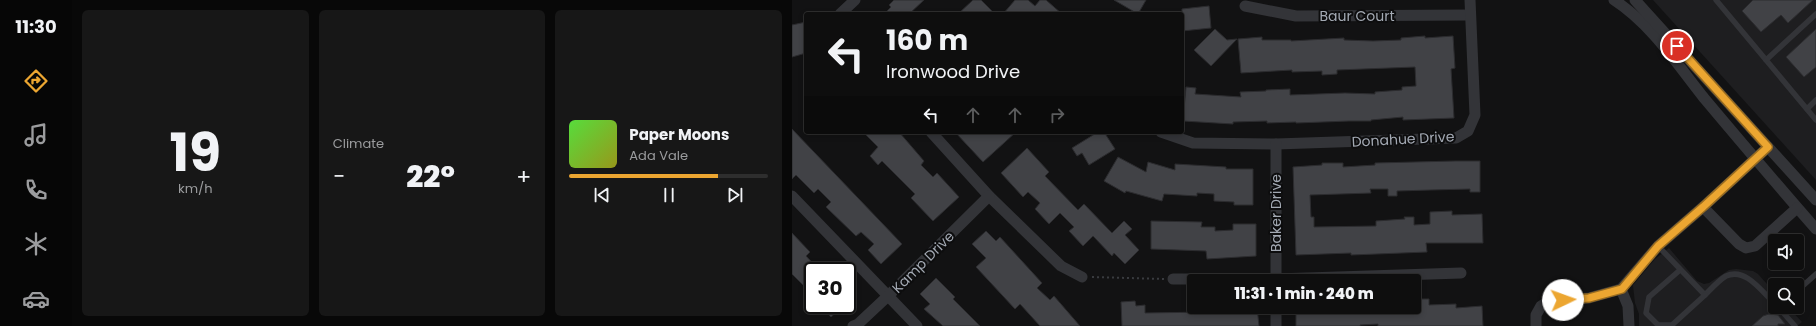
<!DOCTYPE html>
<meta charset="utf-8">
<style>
:root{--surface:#0e0e0e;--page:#171717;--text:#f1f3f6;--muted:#9b9c9e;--line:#2e2e2e;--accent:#eca631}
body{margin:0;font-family:Poppins,sans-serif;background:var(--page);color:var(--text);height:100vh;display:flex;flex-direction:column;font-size:15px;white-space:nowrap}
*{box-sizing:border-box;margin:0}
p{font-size:13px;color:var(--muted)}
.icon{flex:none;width:22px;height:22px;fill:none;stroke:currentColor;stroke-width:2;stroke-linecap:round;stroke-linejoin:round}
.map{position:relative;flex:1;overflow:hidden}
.details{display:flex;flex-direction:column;gap:10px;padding:10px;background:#080808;width:720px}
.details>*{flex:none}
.guide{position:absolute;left:12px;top:12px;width:380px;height:122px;border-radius:4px;box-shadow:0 2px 6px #0003,0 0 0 1px var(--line);background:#0e0e0e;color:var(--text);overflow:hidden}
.controls{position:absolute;left:976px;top:234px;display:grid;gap:8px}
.controls a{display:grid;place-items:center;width:36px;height:36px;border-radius:4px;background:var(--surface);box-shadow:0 2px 6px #0003,0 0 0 1px var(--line);font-size:20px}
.speed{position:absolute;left:12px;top:262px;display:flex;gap:8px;font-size:20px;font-weight:700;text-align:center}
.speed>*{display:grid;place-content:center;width:52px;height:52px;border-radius:50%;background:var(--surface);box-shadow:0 2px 6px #0003,0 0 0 1px var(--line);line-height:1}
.speed .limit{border:2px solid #111;border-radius:6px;background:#fff;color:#111}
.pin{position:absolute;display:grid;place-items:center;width:34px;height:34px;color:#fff;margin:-17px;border:2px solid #fff;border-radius:50%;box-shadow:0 1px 4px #0007}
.me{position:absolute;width:44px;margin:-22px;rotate:87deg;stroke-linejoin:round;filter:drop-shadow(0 0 3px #0008)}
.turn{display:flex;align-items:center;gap:14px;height:84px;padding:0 16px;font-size:18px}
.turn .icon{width:52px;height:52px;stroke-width:2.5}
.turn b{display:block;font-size:28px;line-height:34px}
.lanes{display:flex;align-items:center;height:38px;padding:0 16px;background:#0003;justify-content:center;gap:20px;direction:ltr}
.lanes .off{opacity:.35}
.big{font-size:30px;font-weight:800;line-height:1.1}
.details .tile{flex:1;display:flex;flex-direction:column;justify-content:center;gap:6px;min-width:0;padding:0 14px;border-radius:6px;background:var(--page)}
.details .dial{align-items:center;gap:0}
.dial b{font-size:52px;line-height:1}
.song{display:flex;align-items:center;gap:12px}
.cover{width:48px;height:48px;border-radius:6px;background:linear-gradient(135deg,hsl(110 70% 55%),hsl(60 70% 35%))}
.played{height:4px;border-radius:2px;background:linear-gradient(90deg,var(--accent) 75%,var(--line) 75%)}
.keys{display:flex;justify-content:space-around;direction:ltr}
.heat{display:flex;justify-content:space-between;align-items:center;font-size:22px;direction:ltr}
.details .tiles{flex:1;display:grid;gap:10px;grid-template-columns:repeat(3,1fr)}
.trip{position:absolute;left:395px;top:274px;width:234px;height:40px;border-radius:4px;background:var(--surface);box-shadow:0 2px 6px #0003,0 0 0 1px var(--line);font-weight:800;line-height:40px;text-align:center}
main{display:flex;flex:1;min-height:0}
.dock{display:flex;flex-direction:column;width:72px;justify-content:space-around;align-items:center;background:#060606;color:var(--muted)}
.dock .icon{width:28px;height:28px}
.dock .selected{color:var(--accent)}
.dock b{font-size:18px;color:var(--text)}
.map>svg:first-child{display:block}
</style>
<main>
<nav class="dock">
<b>11:30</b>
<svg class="icon selected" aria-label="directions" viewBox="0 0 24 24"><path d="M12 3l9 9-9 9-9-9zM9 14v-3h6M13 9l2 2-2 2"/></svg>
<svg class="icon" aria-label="music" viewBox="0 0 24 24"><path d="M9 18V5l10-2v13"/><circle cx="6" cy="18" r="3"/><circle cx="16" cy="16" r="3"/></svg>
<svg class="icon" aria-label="phone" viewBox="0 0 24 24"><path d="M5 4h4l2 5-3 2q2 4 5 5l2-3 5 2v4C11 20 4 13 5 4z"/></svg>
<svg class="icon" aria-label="climate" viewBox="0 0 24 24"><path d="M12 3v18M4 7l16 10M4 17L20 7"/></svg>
<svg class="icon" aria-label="car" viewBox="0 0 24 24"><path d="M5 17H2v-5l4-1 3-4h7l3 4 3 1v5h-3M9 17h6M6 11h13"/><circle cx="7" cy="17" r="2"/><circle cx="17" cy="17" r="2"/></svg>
</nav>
<section class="details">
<div class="tiles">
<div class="tile dial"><b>19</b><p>km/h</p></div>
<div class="tile"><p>Climate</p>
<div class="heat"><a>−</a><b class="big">22°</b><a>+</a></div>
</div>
<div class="tile">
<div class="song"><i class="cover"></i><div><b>Paper Moons</b><p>Ada Vale</p></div></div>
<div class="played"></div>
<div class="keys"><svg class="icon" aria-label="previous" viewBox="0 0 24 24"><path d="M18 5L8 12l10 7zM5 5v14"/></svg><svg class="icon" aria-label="pause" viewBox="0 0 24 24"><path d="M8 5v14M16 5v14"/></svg><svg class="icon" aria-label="next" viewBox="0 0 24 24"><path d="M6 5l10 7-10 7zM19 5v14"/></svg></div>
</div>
</div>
</section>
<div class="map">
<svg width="1024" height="326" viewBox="0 0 1024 326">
<rect width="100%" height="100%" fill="#121213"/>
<g fill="#1e1e20">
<path d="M861,0H1024V180Z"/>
<path d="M877,248L905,281L912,284L917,283L937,270L944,269L961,271L966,274L983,293V307H996L1010,322L1005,326H847V314L843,303L841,285L863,259Z"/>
</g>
<g fill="#414246" stroke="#2c2c2f">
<path d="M102,0H132L117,14H92L99,7L97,5Z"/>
<path d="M181,0H189L203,14H166Z"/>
<path d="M223,0H236L243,6L248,0H254L270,14H211Z"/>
<path d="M322,0H354L346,14Z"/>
<path d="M961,0H1021L996,23L989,15L969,32L950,11Z"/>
<path d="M417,6L419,28L390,31V9Z"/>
<path d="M14,22V53L0,57V25Z"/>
<path d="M423,29L435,40L445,39L419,66L402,50Z"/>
<path d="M1024,29V67L1012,77L994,57Z"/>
<path d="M633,36V38L661,36L663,68L659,69L662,118L611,120V117L579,120V121H557L504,123V122L475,123V121L441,122V124L391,121L394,87L404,88L403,94L449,97L448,92L474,91V90L498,89V95L553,93L583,94V92L610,90V87L624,86L623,67L545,70V74L530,75V71L500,72V70L449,73L446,39L470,37V40H499V41L552,38V40L581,41L609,40V38Z"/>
<path d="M0,129L110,244L89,264L76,250L82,244L69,232L64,236L34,207L39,202L26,189L22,193L4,175L0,179Z"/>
<path d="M71,132H107L132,161L129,165L141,177L145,173L167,197L141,221L119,198L123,194L90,161L86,165L78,156L86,147Z"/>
<path d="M163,132H224L191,162Z"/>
<path d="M306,132H312L323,149L297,165L290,153L285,156L280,148Z"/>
<path d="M235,148L257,172L253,176L286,210L292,204L320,233L332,221L340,229L333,235L347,250L333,264L322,253L320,256L301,236L291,246L277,231L282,227L268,213L257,224L243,209L248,203L236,192L231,197L209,173Z"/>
<path d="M326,157L354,172L356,162L383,170V164L434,167V169H461V205H442V202L422,201V194L405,193V196L372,194L370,201L334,191L333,193L312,181Z"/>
<path d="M663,161H688V192H678V189L638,190L605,191V196H596V189H578L579,193L518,195L519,217H522V227L584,226V221L613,219L612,217H622V225L638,224V212L660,211V215L690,214L691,243H634L635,252L559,255V253L504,255L501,167L530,165V163H551V167L583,165V163Z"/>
<path d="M359,221L410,222L409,227H423V231L441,230V224H464V256L415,259L414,251L359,249Z"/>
<path d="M194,231L204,241L208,237L250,283L245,288L258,300L262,296L288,326H248L228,304L223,309L184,267L194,258L180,244Z"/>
<path d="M0,233L18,252L14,256L28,271H21V295L0,274Z"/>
<path d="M144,278L163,297L161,299L188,326H151L132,309L138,304L128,294Z"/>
<path d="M622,299H637V305L664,304V308L690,306L691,326H586V324L568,325V326H504V307H622Z"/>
<path d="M343,301L344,306L353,305V313L415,312L414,307H465L467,326H330L329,302Z"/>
<path d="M28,305H52L39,317Z"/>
<path d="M977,314L986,315L993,324H986V326H960L971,316Z"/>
</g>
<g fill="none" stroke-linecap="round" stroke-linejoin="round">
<path stroke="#393b3f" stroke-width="2" stroke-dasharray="2 3" stroke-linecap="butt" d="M300,277L372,279"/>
<g stroke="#333438" stroke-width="5.5">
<path d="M924,0L1024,120"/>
<path d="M974,60L1024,14"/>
<path d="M1015,109L1024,100"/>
<path d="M866,246L913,295C919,289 927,280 934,276C954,267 970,292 983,304"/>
<path d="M888,270L857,297L854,313L866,325H880L913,295"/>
<path d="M1005,291L1024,274"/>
<path d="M986,307L1003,326"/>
</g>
<g stroke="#333438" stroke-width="11">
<path d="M822,0C859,24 885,64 912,98C949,142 986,186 1024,229"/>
<path d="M843,0L1024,200"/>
<path d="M453,6L504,16L677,15"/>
<path d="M48,14L63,0"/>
<path d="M139,132L197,196L269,266L290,277"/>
<path d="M369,132L401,143L484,144L664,138L676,131L683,115L678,0"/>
<path d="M484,144V281"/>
<path d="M0,196L125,326"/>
<path d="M911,207L947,244L954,248L963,246L1005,208"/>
<path d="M381,279H484L669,273"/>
<path d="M829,289L836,306L837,326"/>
<path d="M484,307V326"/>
<path d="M61,326L66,324L97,295L197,196"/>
<path d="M744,326V315L749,306L758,300L797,298L829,289L866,246L911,207L976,147"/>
</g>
</g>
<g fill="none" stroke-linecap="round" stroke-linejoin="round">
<g stroke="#996c20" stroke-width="10">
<path id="route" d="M771,300L797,298L830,289L866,246L911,207L976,147L885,46"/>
</g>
<use href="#route" stroke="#eca631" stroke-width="7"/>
</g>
<g text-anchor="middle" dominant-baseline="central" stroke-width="4" stroke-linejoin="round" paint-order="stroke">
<g font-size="14" fill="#a3a9b3" stroke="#0d0d0e">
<text x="565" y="16">Baur Court</text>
<text transform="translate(611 139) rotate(-3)">Donahue Drive</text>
<text transform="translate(484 213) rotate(-90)">Baker Drive</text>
<text transform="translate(131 262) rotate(-45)">Kamp Drive</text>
</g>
</g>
</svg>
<div class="controls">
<a><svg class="icon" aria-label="sound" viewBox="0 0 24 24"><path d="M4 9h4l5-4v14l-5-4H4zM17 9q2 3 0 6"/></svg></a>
<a><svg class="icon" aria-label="search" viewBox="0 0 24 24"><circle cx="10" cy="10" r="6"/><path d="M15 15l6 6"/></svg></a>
</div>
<div class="speed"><div class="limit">30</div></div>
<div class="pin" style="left:885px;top:46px;background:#d93025"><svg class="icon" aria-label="arrive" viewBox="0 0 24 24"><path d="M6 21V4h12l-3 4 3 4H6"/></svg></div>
<svg class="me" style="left:771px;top:300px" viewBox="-20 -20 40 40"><circle r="19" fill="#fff"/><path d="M0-13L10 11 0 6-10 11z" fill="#eca631"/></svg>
<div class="trip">11:31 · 1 min · 240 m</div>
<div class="guide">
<div class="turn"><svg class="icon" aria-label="left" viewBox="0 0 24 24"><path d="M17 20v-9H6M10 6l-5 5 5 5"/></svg><div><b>160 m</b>Ironwood Drive</div></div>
<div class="lanes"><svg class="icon" aria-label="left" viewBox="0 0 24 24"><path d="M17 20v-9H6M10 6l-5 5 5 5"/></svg><svg class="icon off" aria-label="ahead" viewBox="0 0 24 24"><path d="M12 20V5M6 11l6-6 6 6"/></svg><svg class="icon off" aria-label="ahead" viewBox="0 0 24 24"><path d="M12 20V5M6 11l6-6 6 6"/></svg><svg class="icon off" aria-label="right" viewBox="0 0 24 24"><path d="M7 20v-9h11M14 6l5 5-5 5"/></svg></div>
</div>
</div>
</main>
